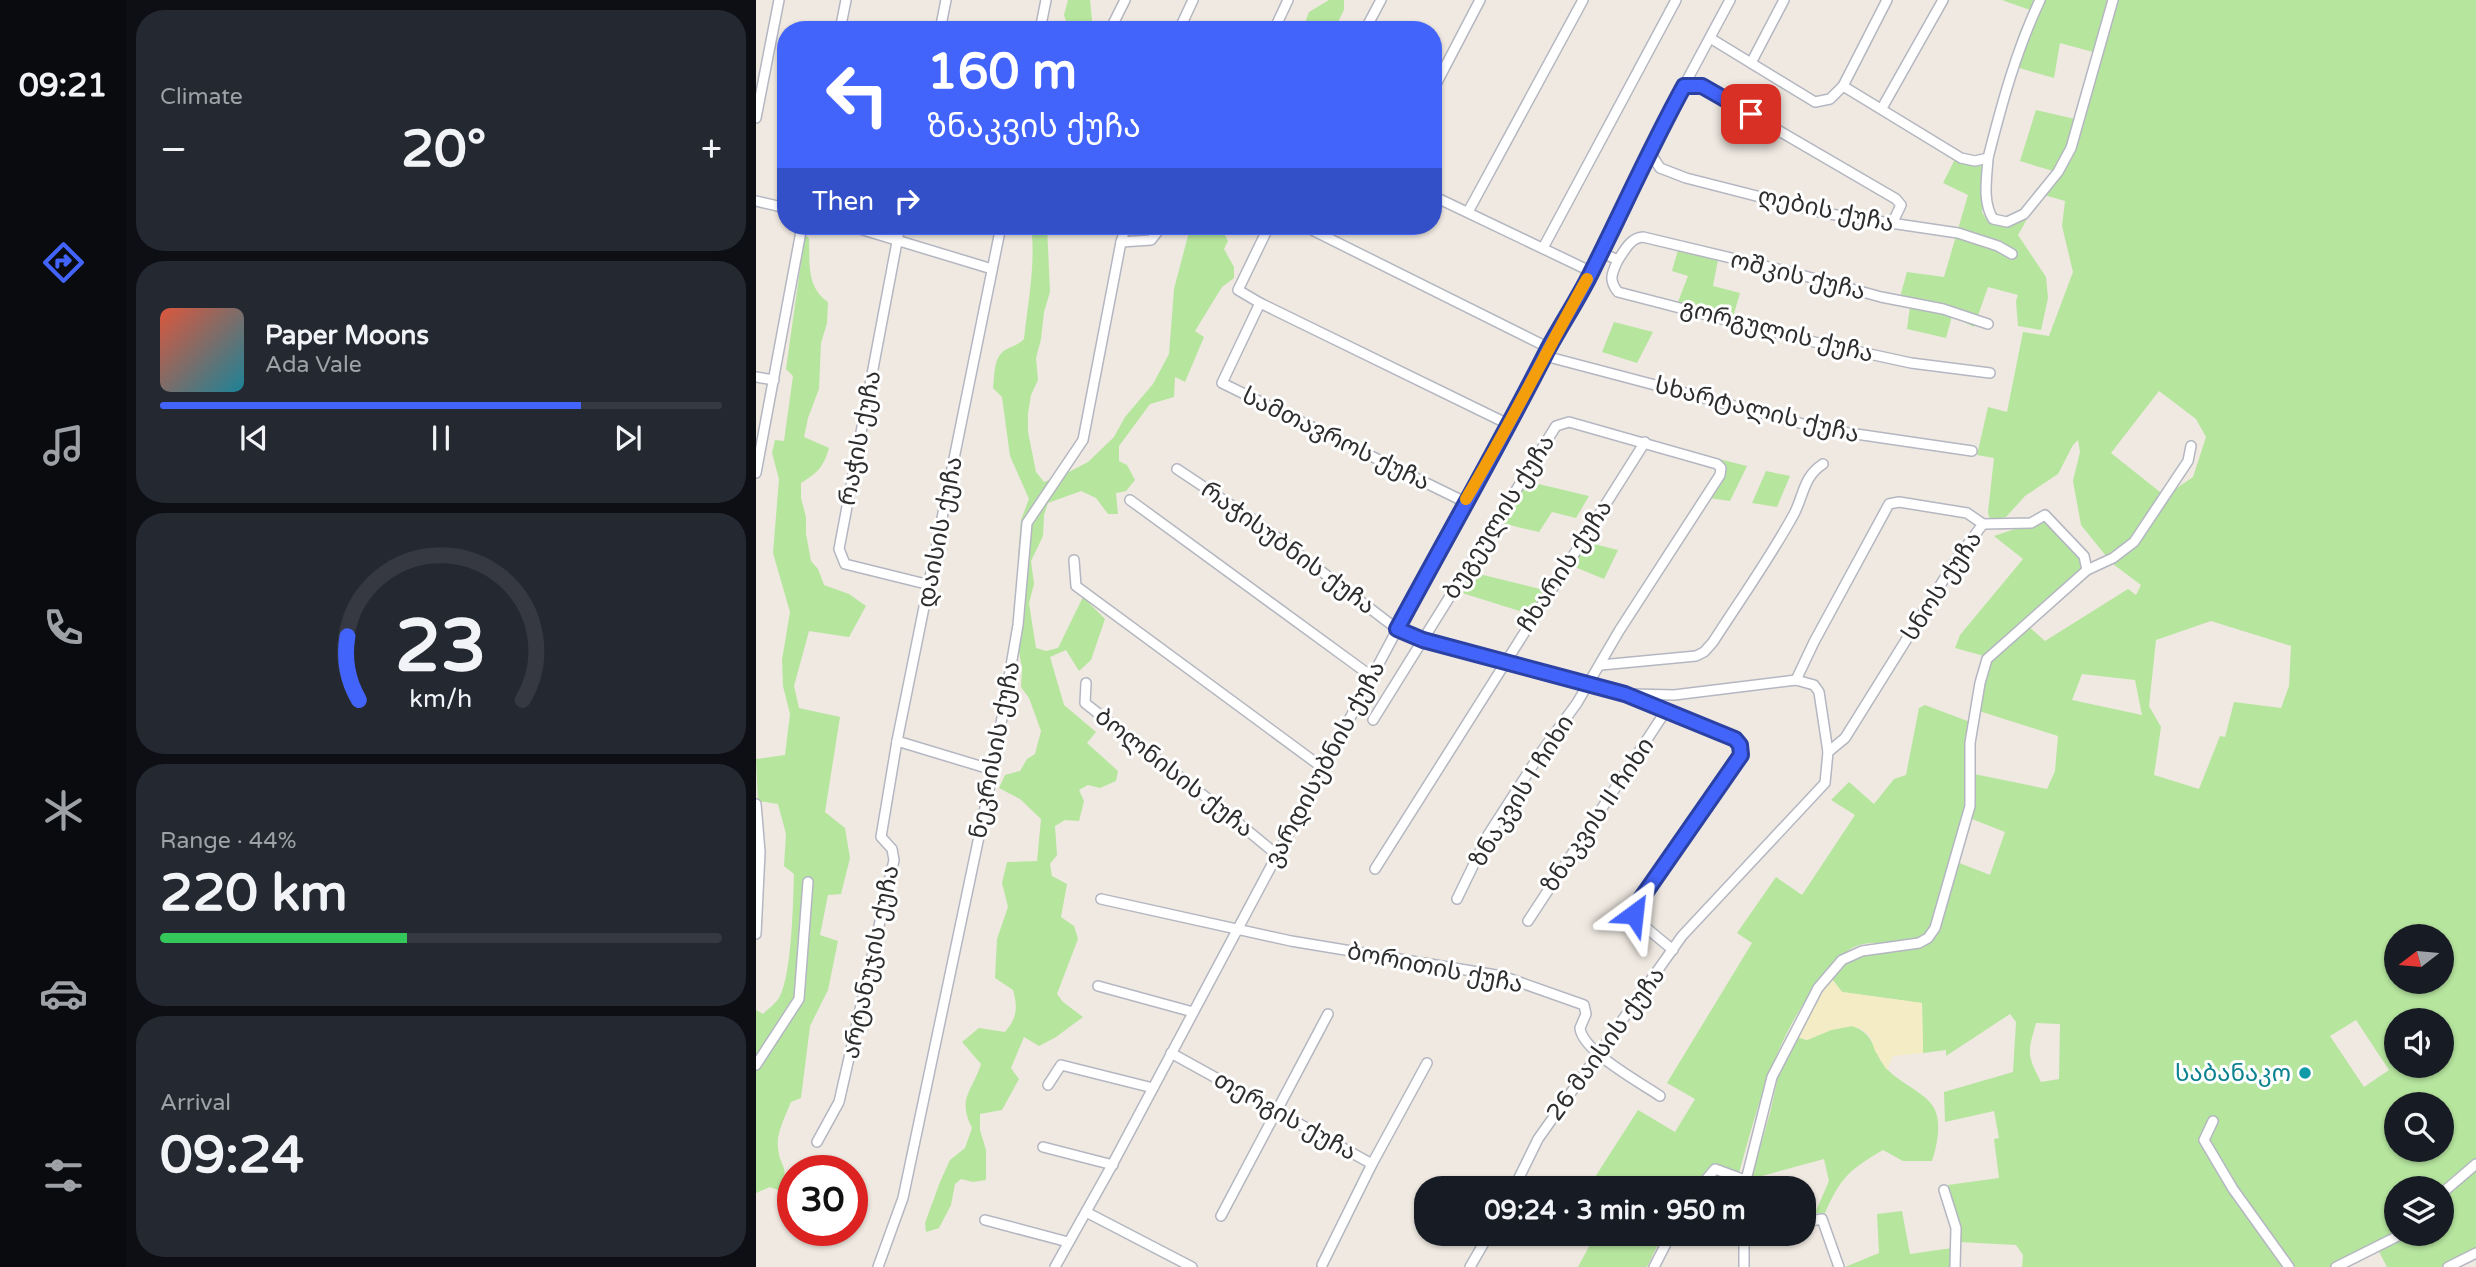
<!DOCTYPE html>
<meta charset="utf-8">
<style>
:root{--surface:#171b24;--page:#242831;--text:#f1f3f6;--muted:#9ea1a6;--line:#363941;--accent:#4264fb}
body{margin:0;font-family:"Varela Round","Noto Sans Georgian",sans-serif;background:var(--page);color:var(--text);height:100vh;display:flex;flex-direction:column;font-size:26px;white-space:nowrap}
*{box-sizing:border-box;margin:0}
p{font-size:23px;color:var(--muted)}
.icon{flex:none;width:38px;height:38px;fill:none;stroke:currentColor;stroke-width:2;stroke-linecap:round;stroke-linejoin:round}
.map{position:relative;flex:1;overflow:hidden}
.details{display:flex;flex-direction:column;gap:10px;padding:10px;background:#0d0f14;width:630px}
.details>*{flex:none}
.guide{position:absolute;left:21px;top:21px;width:665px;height:214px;border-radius:28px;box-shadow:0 2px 5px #0004;background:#4264fb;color:#fff;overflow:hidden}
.needle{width:46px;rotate:254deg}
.buttons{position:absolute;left:1628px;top:924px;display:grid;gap:14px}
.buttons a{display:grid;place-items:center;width:70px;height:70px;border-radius:50%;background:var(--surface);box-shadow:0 2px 5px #0004;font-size:35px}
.speed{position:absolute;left:21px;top:1155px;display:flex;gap:14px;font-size:35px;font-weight:700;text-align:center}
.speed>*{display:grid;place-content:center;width:91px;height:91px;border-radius:50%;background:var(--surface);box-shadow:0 2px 5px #0004;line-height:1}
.speed .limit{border:10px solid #d22;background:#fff;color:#111}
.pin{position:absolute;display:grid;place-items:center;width:60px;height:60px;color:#fff;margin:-30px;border-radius:14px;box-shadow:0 4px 10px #0006}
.me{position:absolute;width:77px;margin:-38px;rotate:30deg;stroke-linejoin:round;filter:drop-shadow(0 0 5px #0008)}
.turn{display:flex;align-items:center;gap:24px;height:147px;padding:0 35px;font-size:32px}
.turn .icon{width:91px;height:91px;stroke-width:2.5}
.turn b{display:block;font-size:49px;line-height:60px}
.then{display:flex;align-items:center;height:66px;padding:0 35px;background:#0003;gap:14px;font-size:26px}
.big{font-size:52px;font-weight:800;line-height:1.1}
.details .tile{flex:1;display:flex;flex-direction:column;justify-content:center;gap:10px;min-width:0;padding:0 24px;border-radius:28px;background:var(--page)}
.details .dial{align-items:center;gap:0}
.dial svg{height:182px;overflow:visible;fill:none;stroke:var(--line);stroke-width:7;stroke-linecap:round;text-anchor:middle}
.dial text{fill:var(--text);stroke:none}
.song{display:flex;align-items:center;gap:21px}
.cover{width:84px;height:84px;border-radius:10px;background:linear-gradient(135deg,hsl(10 70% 55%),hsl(190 70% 35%))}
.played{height:7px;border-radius:4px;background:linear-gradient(90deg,var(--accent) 75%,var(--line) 75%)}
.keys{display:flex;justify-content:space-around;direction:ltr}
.heat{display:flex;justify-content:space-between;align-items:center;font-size:38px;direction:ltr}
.charge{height:10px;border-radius:5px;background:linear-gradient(90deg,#34c759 44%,var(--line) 0)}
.trip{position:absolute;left:658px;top:1176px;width:402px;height:70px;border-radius:28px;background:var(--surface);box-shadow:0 2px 5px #0004;font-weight:800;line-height:70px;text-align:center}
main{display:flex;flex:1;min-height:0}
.tabs{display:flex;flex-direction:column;width:126px;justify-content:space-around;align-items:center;background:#090b0e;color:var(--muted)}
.tabs .icon{width:49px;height:49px}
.tabs .current{color:var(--accent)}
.tabs b{font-size:32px;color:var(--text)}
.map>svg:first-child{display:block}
</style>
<main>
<nav class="tabs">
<b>09:21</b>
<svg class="icon current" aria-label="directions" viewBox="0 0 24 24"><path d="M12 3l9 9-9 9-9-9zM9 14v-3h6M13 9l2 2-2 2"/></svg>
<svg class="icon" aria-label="music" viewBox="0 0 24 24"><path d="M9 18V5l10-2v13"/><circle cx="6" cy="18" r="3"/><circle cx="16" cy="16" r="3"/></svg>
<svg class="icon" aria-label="phone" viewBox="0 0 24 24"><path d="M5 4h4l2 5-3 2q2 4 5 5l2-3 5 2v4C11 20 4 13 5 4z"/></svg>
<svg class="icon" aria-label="climate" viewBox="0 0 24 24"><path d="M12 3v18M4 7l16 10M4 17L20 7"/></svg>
<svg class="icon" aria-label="car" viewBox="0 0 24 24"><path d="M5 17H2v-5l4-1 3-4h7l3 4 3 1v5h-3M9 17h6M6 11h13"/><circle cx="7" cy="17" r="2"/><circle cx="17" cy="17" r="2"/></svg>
<svg class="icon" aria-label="filters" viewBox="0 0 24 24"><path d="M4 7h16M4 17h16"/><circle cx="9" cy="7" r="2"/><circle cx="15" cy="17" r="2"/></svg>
</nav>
<section class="details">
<div class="tile"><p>Climate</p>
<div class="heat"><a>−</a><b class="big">20°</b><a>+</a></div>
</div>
<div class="tile">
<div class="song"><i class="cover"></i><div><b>Paper Moons</b><p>Ada Vale</p></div></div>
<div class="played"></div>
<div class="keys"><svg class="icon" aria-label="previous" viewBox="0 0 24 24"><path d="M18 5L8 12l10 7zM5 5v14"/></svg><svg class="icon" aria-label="pause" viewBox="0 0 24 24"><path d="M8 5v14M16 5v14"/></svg><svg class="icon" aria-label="next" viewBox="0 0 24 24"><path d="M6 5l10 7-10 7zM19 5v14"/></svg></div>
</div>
<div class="tile dial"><svg viewBox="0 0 100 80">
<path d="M14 69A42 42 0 1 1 86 69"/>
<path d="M14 69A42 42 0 0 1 9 41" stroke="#4264fb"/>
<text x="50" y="56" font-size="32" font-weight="700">23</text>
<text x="50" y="72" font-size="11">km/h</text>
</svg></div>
<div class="tile"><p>Range · 44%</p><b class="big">220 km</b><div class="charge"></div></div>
<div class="tile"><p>Arrival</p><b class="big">09:24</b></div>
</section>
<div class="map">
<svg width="1720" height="1267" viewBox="0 0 1720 1267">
<rect width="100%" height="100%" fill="#efe9e1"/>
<g fill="#b6e59e" fill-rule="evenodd">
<path d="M312,0H334L337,30H313L308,15Z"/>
<path d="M573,0H588V10L578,30H546L553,12Z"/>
<path d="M1246,0H1351L1337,52L1304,43L1298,78L1253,65L1264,31L1274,10Z"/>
<path d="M1362,0H1720V1250L1685,1267H1631L1619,1244L1575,1267H1266L1267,1255L1260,1245L1203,1242L1202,1226L1192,1185L1243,1178L1238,1139L1243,1138L1238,1111L1189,1122L1188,1092L1257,1072L1260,1022L1254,1014L1190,1056V1050L1167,1053L1166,1003L1086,992L1076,979C1106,937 1136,962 1172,941L1201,862L1234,875L1249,832L1216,819L1218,774L1291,789L1299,771L1302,736L1223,711C1228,662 1237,657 1271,625L1289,641L1372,589L1380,595L1385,585L1357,564L1385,541L1377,534L1368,545L1350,556L1325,525L1317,481L1324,452L1322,440L1317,445L1302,474L1269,496L1250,517L1234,520L1232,512L1238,458L1221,455L1232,407L1251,412L1267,332L1293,336L1317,272L1306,226L1309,201L1288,195L1303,175L1357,8ZM1403,391L1440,419L1450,437L1437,477L1415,492L1414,500L1355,453ZM1455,621L1535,646L1533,686L1525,708L1478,702L1469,737L1464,736L1443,789L1398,775L1405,727L1393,706L1400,640ZM1326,674L1379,680L1386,715L1316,700ZM1640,936H1685V982H1640ZM1600,1020L1633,1070L1608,1087L1574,1036ZM1640,1020H1685V1066H1640ZM1280,1023L1304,1024L1303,1079L1285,1082C1270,1054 1272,1052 1280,1023ZM1640,1104H1685V1150H1640ZM1640,1188H1685V1234H1640Z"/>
<path d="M1280,110L1319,119L1311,149L1297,171L1264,161Z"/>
<path d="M1199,159L1215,165L1228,166L1226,212L1232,222L1247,226L1271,219L1262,235L1290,277L1292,298L1285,330L1262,326L1260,301L1262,295L1232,287L1218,327L1196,316L1190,338L1151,329L1155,299L1144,297L1151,272L1188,277L1212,195L1187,183Z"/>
<path d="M275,226H291L294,292L288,312L285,339L280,358L282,380L275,395L272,413V432L280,472L288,482L311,473L332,462L358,437L369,417L397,384L413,354L418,289L433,232L438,226H464L472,241L468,249L478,267V278L466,287L439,331L448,337L429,382L419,377L418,397L394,404L363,446V461L371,465L379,480L370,491L360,493L362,514H352L340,498L325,491L292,503L288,515L287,536L275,561L278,584L273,603L280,648L290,651L302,648L327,597L349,619L335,660L323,671L310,650L294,657L308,705L340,732L331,743L362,771L360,781L344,788L332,785L323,790L328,801L323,821L309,820L299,826L301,855L294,864L296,876L311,884L305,917L318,926L322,939L301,994L307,1002L327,1017L300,1037L283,1046L268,1037L255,1068L263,1079L246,1110L224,1114V1130L230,1150V1180L217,1182L205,1179L199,1184L195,1205L183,1228L170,1232L169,1223L184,1182L194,1160L209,1148L216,1128C201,1098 216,1092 225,1064L206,1042L223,1028L249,1032C261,1018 262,1008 257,990L239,978L241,939L252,907L246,883L251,862L281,861L285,819L264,799L243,788L249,775L264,771L271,759L279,754L285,731L273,698L265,687L266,668L263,652L262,557L265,520L273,499L254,456L246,397L237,388C239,375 237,358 249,350C256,346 261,346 268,339C272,302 280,263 275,226Z"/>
<path d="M49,234L53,239C54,263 50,287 72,302L71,323L65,343L63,389L52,418L48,437L73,448C68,466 62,473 45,483V498L50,517V534L55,561L62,569L68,585L93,594L110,606L93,637L53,631L38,686L43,708L84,717L69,812L89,828L94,858L85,894L72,895L64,935L82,941L72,990L54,1026L45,1098L35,1102C30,1115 20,1133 22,1147C24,1171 34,1162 25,1191L14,1187L0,1193V1010L7,1014C12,1009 19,1004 23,998C36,975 37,903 38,874L28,866L30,834L22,804L2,801L0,759L29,755L34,714L27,686L26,660L34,612L17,553L23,479L16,453L19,440L28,441L37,376L30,369Z"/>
<path d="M922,250L962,260L957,286L984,293L977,317L922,302L932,276L916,271Z"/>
<path d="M858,322L897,332L881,363L846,352Z"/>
<path d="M963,459L991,466L974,501L953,498L968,466Z"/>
<path d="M1010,471L1034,476L1021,507L996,503Z"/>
<path d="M770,481L833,496L820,518L796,512L783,532L745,523Z"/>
<path d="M1285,520L1291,521L1325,555L1328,567L1228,656L1199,648L1204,635L1267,559L1238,536Z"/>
<path d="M830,542L862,550L848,579L814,565Z"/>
<path d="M715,572L788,590L773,614L703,592Z"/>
<path d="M1169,705L1214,722L1210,806L1177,926C1151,958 1118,932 1093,950C1086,955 1080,963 1074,970C1022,1025 1003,1102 983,1173L955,1176L943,1188H832L882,1110L919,1132L939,1099L911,1083L996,943L981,933L1020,877L1046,895L1099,815L1075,800L1093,782L1118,804L1138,779L1150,775L1163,708Z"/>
<path d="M1096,1026C1121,1034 1116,1054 1132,1070C1145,1084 1169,1092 1178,1108C1186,1122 1181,1146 1176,1161H1147L1127,1150C1093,1170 1085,1177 1069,1213H1059L1073,1181L1068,1159L995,1179L1014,1113L1022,1077L1041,1037L1051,1040L1075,1030Z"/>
<path d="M1146,1211L1154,1254L1196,1248V1267H1089L1123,1253L1121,1214Z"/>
<path d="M827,1234H907L891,1267H822L837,1239Z"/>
</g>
<path fill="#f3ecc5" d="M1076,979L1086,992L1166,1003L1167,1053L1137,1056L1131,1070L1119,1051L1114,1036L1106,1029L1096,1026L1075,1030L1051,1040L1041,1037L1057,1001Z"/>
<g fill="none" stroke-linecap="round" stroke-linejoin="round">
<g stroke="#b4b7c1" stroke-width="12">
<g id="minor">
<path d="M84,30L90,0"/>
<path d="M184,30L190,0"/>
<path d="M284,30L290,0"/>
<path d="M354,30L369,0"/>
<path d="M423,30L437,0"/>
<path d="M518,30L532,0"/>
<path d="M609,30L625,0"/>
<path d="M954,38L1059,102L1074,99L1087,86L1205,158L1219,161L1232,158C1246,103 1260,51 1284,0"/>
<path d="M995,63L1028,0"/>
<path d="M928,86H946L1140,199L1145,205L1136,224"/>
<path d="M1087,86L1131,0"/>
<path d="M677,90L724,0"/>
<path d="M1126,108L1187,0"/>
<path d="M0,118L23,0"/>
<path d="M893,151L904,168L930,178L1067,213L1202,233L1242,246L1256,254"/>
<path d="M1232,158C1231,178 1226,201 1237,219L1251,222L1268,214L1302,172L1315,148L1357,0"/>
<path d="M677,196L836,272"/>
<path d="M0,201L30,208"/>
<path d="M712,212L827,0"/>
<path d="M94,226L236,269"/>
<path d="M144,226L83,549L89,564L174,585"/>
<path d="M513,226L482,290L504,303L466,383L709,502"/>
<path d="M548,226L793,348"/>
<path d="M365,242L395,240L406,226"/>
<path d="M787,248L920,0"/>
<path d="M844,252L862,260C856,273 852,280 862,292L1040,338L1155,363L1234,373"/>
<path d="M862,260C869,250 874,238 887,237L1038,273L1125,297L1187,309L1232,324"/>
<path d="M504,303L754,425"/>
<path d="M789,356L1066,429L1216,451"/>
<path d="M0,377L18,380"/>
<path d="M421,469L502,523L641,629L667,640L869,694L979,739L984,745L985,755L880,906L878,914L882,921L917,950"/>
<path d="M0,473L46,226"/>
<path d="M374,500L615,676"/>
<path d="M318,560L320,586L567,768"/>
<path d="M1331,570L1357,558L1378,542L1432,461L1435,446"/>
<path d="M845,665L940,656L948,652L957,642C984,600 1014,558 1038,514C1048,495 1047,477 1067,464"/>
<path d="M1040,680L1058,642L1133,504L1143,502L1211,513L1227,524L1200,560L1089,738L1072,752"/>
<path d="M330,683L329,703C393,754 459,802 521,855"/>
<path d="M617,720L800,426L813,422L961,464L965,468L964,475L863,631L821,703L786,751L732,835L701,899"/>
<path d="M141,741L237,770"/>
<path d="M0,804L4,852L0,934"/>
<path d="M619,869L889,442"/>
<path d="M345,899L535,941L746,976L828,1005L830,1014L824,1028C826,1051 885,1083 904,1096"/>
<path d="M772,921L911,709"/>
<path d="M342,986L437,1012"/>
<path d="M415,1053L616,1164"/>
<path d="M0,1065L43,999L52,882"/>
<path d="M292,1085L305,1065L397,1088"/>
<path d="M1457,1121L1448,1140L1477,1189L1533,1267"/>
<path d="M61,1142L83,1102L138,860L136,849L125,837L141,741L245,226"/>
<path d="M287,1147L357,1165"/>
<path d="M758,1188L782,1139L926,936L1069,783L1072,752L1063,692L1058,685L1040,680L918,695L877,694"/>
<path d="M943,1188L959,1169L989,1180"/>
<path d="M988,1188L1016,1077L1062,988L1086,960L1106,951L1163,943L1172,938L1179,928L1214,806V743L1224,683L1231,659L1331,570L1328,556L1289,515L1275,523L1227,524"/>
<path d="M1188,1190L1200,1228L1199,1267"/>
<path d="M1685,1194L1720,1164"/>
<path d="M330,1212L436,1267"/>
<path d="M465,1216L572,1014"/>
<path d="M229,1220L312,1242"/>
<path d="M1048,1222L1066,1219L1083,1267"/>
<path d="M988,1238L1004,1234"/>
<path d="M566,1265L616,1164L671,1063"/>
<path d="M122,1267L147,1198L237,770L262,625L271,523L327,440L365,242L370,226"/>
<path d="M299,1267L355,1167L709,502L754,425L793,348L836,272L893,151L974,0"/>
<path d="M714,1267L733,1234"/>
<path d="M898,1267L915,1234"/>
<path d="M988,1267V1234"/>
<path d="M1580,1267L1646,1234"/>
<path d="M1692,1267L1720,1253"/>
</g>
</g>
<use href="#minor" stroke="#fff" stroke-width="9"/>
</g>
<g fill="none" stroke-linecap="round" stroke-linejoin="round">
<g stroke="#2b41a3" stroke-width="18">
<path id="route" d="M878,914L880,906L985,755L984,745L979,739L869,694L667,640L641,629C691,536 744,444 792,349C806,323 823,298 836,271C867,209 895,146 928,86H946L995,114"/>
</g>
<use href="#route" stroke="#4264fb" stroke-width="12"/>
<path stroke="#f59e0b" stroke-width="12" d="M710,499C753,427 790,352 831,279"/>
</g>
<circle fill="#0f9aa8" stroke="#fff" stroke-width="2.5" cx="1549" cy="1073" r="7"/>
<g text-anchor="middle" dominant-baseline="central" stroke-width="6" stroke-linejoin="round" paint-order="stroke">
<g font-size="24" fill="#2e2e2e" stroke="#fff">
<text transform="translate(1070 210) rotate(12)">ღების ქუჩა</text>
<text transform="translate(1042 276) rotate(14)">ოშკის ქუჩა</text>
<text transform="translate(1021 331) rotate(14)">გორგულის ქუჩა</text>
<text transform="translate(1001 410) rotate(14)">სხარტალის ქუჩა</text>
<text transform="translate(104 438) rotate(-79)">რაჭის ქუჩა</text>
<text transform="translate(580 439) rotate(26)">სამთავროს ქუჩა</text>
<text transform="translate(743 517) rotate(-58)">ბუგეულის ქუჩა</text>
<text transform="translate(184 532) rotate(-79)">დაისის ქუჩა</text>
<text transform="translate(532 548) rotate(36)">რაჭისუბნის ქუჩა</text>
<text transform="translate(809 566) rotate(-57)">ჩხარის ქუჩა</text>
<text transform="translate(1186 586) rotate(-57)">სნოს ქუჩა</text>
<text transform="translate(239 750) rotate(-79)">ნეკრისის ქუჩა</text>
<text transform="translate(569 764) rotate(-62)">ვარდისუბნის ქუჩა</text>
<text transform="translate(418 773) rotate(38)">ბოლნისის ქუჩა</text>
<text transform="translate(766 791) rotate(-58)">ზნაკვის I ჩიხი</text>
<text transform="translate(842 815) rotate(-56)">ზნაკვის II ჩიხი</text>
<text transform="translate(115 962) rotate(-78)">არტანუჯის ქუჩა</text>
<text transform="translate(679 968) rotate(11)">ბორითის ქუჩა</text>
<text transform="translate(850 1044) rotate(-54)">26 მაისის ქუჩა</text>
<text transform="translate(529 1116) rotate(29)">თერგის ქუჩა</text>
</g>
<g font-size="24" fill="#0d838f" stroke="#fff" text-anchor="end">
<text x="1535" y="1073">საბანაკო</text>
</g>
</g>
</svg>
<div class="buttons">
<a><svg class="needle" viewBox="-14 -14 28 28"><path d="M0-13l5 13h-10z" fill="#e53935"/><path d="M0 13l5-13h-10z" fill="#9ea1a6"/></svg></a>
<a><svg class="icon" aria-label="sound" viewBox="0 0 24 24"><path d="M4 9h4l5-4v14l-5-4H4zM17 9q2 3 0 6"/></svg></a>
<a><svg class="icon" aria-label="search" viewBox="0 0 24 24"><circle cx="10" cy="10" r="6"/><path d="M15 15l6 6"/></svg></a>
<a><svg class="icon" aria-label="layers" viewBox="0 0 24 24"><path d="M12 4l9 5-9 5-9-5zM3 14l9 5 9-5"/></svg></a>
</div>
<div class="speed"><div class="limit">30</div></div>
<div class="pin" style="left:995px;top:114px;background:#d93025"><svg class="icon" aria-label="arrive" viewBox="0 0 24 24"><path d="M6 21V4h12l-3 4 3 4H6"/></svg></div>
<svg class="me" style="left:878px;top:914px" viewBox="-20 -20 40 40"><path d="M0-17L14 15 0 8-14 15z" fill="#4264fb" stroke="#fff" stroke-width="4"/></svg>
<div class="trip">09:24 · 3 min · 950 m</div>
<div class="guide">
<div class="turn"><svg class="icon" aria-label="left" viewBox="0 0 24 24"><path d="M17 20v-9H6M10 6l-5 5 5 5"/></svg><div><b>160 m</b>ზნაკვის ქუჩა</div></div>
<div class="then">Then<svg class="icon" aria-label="right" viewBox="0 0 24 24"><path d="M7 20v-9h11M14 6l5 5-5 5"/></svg></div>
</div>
</div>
</main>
